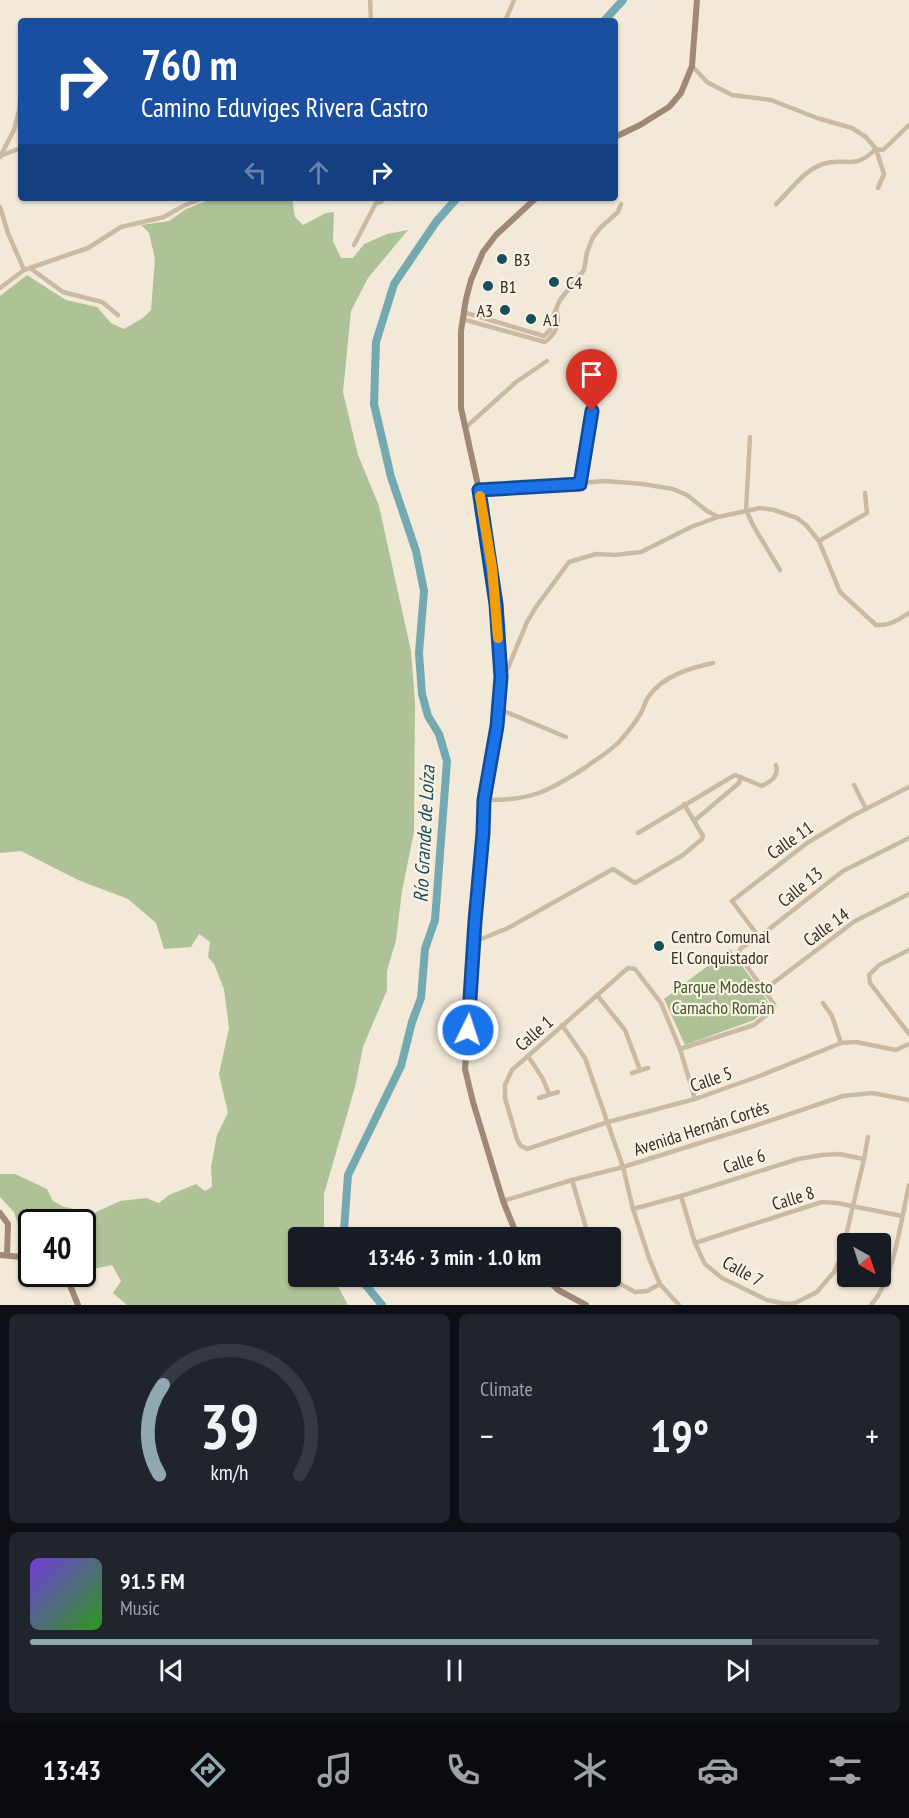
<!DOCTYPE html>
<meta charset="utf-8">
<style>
:root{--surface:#171b24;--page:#20242c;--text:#f1f3f6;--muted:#9ea1a6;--line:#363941;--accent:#90a9b0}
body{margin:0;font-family:"PT Sans Narrow",sans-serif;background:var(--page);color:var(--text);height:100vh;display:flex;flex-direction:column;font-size:22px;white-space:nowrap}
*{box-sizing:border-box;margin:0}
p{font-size:20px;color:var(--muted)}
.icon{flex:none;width:33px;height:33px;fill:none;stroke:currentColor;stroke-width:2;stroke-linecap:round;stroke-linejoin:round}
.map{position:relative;height:1305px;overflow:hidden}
.panel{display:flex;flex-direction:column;gap:9px;padding:9px;background:#0d0f14;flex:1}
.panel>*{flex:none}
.guide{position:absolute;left:18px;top:18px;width:600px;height:183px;border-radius:6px;box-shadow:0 2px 4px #0004;background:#1a4fa0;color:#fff;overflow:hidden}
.needle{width:39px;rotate:141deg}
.controls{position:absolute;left:837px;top:1233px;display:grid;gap:12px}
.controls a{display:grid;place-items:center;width:54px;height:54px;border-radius:6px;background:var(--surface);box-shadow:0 2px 4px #0004;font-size:30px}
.speed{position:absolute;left:18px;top:1209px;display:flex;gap:12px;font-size:30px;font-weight:700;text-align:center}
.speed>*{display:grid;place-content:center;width:78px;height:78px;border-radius:50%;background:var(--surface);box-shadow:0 2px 4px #0004;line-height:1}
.speed .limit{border:3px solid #111;border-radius:9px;background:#fff;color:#111}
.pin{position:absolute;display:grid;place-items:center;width:51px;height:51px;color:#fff;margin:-62px -26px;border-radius:50% 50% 50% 0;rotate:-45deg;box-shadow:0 0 6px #0007}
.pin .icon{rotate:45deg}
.me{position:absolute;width:66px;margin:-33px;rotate:4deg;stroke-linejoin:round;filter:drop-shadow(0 0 4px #0008)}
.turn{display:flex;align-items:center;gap:21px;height:126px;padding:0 24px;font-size:27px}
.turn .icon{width:78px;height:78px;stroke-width:2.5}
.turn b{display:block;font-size:42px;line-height:51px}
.lanes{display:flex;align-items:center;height:57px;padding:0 24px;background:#0003;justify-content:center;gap:30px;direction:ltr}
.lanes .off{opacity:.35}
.big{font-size:45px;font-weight:600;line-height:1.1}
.panel .tile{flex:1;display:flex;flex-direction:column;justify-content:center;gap:9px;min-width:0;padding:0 21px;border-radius:9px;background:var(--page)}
.panel .dial{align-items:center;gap:0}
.dial svg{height:156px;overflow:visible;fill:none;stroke:var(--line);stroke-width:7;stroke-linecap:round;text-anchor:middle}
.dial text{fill:var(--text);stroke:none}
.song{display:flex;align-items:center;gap:18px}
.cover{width:72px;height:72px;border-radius:9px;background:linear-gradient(135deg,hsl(260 70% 55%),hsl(110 70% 35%))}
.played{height:6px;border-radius:3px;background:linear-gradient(90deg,var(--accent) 85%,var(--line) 85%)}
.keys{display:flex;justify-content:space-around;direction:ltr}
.heat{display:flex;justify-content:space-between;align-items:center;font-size:33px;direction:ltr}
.panel .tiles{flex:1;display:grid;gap:9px;grid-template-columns:1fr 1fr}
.tile:last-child{grid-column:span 2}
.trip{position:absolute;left:288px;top:1227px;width:333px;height:60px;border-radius:6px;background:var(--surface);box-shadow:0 2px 4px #0004;font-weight:600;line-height:60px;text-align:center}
.tabs{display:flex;height:96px;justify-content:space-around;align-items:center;background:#090b0e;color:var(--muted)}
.tabs .icon{width:42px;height:42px}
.tabs .active{color:var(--accent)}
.tabs b{font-size:27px;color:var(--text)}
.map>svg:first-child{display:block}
</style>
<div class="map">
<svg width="909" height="1305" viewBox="0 0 909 1305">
<rect width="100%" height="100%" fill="#f3e9d8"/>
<g fill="#afc297">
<path d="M214,198H292L295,217L303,225L326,213L334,212L333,241L341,258H353L364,244L387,234L408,230L368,278L351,311L343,392L358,455L379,506L411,651L415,702L414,832L402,891L396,940L387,971V990L363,1047L355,1087L324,1194V1237L298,1238V1276L333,1277L348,1305H127L113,1293L121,1281L112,1265L98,1268L83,1266L82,1222H32L31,1247L24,1242L14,1212L0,1197V1174H15L47,1189L53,1201L62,1206L92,1214L120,1201L146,1198L159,1203L169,1195L196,1184L205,1191L212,1187L211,1167L217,1135L228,1113L219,1074L229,1028L224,989L214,964L208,957L210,942L199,934L191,947L164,949L156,923L128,899L78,880L21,851L0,853V296L27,275L66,300L97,307L111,323L124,329L143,318L151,310L155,259L149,233L141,225L169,221L186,209Z"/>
<path d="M730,949L771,1006L754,1020L685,1045L664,999Z"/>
</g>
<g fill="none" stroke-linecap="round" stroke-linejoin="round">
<g stroke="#75a9b1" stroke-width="8">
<path d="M604,21L623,0"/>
<path d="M347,1238L344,1230L348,1175L401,1066L412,1022L421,998L425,949L435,920L447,761L439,734L428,716L422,694L419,653L424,591L416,551L391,477L374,404L376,342L394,284L436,222L457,198"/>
<path d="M361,1276L364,1283L382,1305"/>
</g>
<g stroke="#cbbaa3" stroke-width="4.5">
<path d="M370,0L371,21"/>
<path d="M503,21L507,17L514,0"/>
<path d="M692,66L707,82L732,95L771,100L817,118L852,128L866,137L876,149L884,174L878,188"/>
<path d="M876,149L883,150L909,125"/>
<path d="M0,156L21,148"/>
<path d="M0,157L14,130L19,111L21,93"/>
<path d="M776,204C790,191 804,170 823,164C846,156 852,172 876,149"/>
<path d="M0,207L8,233L24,270"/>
<path d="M354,245L376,203L381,202L385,198"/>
<path d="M30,268L63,292L102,302L118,315"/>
<path d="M0,288L24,270L88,248L121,227L164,217L183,206L203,198"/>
<path d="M463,312L544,336L550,330L553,316L560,300L584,270L587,252L593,237L601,227L618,212L621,204"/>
<path d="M462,319L545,342C556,334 561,322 556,310"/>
<path d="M465,428L516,382L547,361"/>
<path d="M750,437L746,510L754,527L780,570"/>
<path d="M580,484L592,411"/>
<path d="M479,490L605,481L643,484L673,489L687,495L707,511L718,517L760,508L774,510L797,518L806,525L819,541L840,592L876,625C890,626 898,620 909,613"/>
<path d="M819,541L867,513L865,493"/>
<path d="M501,677L508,668L527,622L536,607L569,562L596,554L615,555L641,552L691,527L718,517"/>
<path d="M499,709L566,737"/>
<path d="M854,785L866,809"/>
<path d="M484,800C530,801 548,792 586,767C597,759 609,752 619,742C627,733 635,723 641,713C644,707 645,701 649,696C663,676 690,668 713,663"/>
<path d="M694,821L739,783L741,777"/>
<path d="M638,833L735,775L762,786C771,781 779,777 776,765"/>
<path d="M759,937L732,901L807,843L852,816L909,787"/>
<path d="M474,942L508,928L613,869L635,883L683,855L702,839L703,836L684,804"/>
<path d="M909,950L879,965L869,975L870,983L909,1034"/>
<path d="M764,990L855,921L909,894"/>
<path d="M597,995L625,1030L640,1070"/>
<path d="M823,1003L832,1016L841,1043"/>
<path d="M562,1025L585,1058L623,1167L633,1209L649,1258L660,1284L679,1305"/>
<path d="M680,1049L754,1025L774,1009V1004L738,954L741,948L759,937L843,871L909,838"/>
<path d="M528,1056L543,1079L549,1094"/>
<path d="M632,1073L648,1068"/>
<path d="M539,1098L558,1092"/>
<path d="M695,1099L680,1049L661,1003L635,969L628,968L512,1070L505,1085V1098L517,1139L520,1145L527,1149L608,1122L695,1099L757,1077L841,1043L856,1042L896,1050L909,1044"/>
<path d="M572,1180L589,1238"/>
<path d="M681,1196L695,1243L705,1264L722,1278L767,1300L786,1304L795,1303L817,1292L834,1272L841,1257L864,1159L868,1137"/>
<path d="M503,1201L572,1180L623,1167L751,1127L843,1096L872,1093L909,1100"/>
<path d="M633,1209L681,1196L798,1159L822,1155L839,1154L864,1159"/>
<path d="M695,1243L822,1202L837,1203L902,1216"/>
<path d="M606,1276L635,1292L647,1291L660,1284"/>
<path d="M871,1305C894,1280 901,1219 909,1185"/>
</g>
<g stroke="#9f8875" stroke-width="6">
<path d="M615,137L640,125L669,107L681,93L692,66L697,0"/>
<path d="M0,1213L8,1224L7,1255"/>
<path d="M518,1238L503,1201L473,1102L465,1069L475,921L483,833L484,800L497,726L501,677L492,567L479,490L461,408V331L466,299L471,280L483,252L496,235L536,198"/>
<path d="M0,1255L32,1258"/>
<path d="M60,1274L69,1283L78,1305"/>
<path d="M544,1276L558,1290L586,1305"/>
</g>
</g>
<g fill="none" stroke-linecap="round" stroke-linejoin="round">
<g stroke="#114b97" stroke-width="15">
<path id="route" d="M468,1030L475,921L483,833L484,800L497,726L501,677L496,604L479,490L580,484L592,411"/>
</g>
<use href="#route" stroke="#1a73e8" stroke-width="10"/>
<path stroke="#f59e0b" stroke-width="10" d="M480,496L492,567L498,638"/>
</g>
<g fill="#194f5a" stroke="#faf2e5" stroke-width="2">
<circle cx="502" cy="259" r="6"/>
<circle cx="554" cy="282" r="6"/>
<circle cx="488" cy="286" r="6"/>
<circle cx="505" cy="310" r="6"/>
<circle cx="531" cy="319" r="6"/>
<circle cx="659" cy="946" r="6"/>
</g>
<g text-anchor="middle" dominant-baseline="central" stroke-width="4.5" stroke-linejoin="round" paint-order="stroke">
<g font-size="18" fill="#362d26" stroke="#faf2e5" text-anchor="start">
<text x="514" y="259">B3</text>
<text x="566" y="282">C4</text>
<text x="500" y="286">B1</text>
<text x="493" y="310" text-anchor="end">A3</text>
<text x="543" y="319">A1</text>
<text x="671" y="936">Centro Comunal<tspan x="671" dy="21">El Conquistador</tspan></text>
</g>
<g font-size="18" fill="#362d26" stroke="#faf2e5">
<text transform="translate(790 840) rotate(-35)">Calle 11</text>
<text transform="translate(800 887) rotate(-39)">Calle 13</text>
<text transform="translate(826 927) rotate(-36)">Calle 14</text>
<text transform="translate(534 1033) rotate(-41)">Calle 1</text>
<text transform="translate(711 1079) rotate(-19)">Calle 5</text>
<text transform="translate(701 1128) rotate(-18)">Avenida Hernán Cortés</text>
<text transform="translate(744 1161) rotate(-18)">Calle 6</text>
<text transform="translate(793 1198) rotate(-17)">Calle 8</text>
<text transform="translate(743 1271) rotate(29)">Calle 7</text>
</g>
<g font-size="18" fill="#405628" stroke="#faf2e5">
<text x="723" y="986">Parque Modesto<tspan x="723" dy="21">Camacho Román</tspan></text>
</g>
<g font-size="20" font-style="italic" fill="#194f5a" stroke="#faf2e5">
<text transform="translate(424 834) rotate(-87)">Río Grande de Loíza</text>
</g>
</g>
</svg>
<div class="controls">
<a><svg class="needle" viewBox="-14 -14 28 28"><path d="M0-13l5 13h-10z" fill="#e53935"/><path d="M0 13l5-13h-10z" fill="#9ea1a6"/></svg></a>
</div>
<div class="speed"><div class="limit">40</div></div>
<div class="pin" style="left:592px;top:411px;background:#d93025"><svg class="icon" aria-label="arrive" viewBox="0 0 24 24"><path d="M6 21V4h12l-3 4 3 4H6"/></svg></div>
<svg class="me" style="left:468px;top:1030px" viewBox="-20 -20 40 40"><circle r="17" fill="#1a73e8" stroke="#fff" stroke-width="3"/><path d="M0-11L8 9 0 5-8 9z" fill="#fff"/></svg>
<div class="trip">13:46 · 3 min · 1.0 km</div>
<div class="guide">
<div class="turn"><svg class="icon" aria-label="right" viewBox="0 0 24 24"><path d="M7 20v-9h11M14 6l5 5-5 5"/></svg><div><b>760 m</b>Camino Eduviges Rivera Castro</div></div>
<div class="lanes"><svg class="icon off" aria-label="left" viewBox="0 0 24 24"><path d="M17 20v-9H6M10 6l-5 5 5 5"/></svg><svg class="icon off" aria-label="ahead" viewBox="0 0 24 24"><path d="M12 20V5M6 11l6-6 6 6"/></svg><svg class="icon" aria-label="right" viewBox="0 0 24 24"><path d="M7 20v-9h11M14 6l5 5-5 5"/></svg></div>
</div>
</div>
<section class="panel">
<div class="tiles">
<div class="tile dial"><svg viewBox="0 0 100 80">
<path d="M14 69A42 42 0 1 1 86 69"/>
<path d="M14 69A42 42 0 0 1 16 23" stroke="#90a9b0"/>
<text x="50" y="56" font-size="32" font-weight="700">39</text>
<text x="50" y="72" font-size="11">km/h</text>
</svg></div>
<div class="tile"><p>Climate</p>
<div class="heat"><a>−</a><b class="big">19°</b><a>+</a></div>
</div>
<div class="tile">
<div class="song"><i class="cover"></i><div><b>91.5 FM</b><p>Music</p></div></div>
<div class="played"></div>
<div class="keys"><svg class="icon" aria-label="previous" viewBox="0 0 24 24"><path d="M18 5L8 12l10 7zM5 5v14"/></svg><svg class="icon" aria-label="pause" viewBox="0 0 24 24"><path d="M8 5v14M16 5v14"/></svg><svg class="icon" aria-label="next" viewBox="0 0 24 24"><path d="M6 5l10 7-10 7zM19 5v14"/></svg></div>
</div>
</div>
</section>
<nav class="tabs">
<b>13:43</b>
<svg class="icon active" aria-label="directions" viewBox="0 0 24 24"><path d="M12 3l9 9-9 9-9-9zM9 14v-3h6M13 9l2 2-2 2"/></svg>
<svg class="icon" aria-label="music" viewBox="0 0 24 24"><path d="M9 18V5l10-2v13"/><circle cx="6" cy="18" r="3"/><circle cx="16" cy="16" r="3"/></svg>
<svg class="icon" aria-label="phone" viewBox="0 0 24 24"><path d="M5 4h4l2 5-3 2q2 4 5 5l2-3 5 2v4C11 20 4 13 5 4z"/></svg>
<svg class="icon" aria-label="climate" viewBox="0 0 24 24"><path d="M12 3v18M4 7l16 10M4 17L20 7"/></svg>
<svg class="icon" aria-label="car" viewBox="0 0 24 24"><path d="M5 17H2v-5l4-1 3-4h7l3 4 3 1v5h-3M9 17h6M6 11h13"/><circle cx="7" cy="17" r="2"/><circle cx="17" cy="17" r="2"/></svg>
<svg class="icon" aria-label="filters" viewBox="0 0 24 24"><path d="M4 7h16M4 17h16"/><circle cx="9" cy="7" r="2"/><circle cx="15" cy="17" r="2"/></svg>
</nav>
